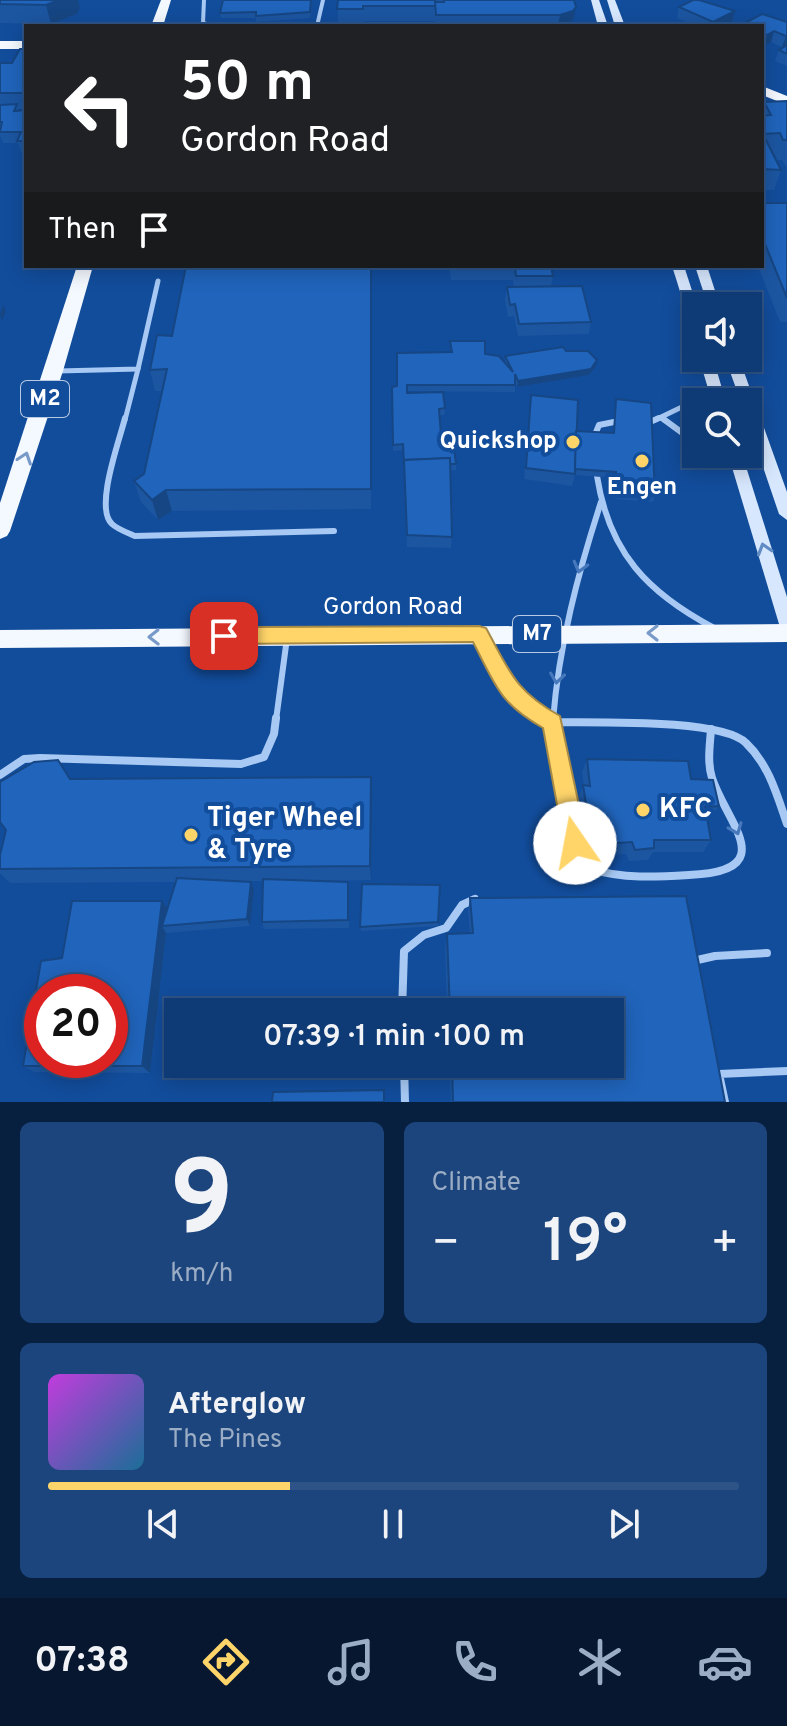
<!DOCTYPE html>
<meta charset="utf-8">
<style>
:root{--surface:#0e3a75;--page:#1c457d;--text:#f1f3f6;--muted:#9badc5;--line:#2e5487;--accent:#ffd56a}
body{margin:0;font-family:Overpass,sans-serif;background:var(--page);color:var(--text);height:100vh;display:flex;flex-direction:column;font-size:30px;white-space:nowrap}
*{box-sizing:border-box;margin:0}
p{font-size:26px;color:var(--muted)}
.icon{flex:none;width:44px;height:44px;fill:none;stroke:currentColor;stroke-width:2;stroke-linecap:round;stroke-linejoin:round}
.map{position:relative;height:1102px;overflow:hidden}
.drawer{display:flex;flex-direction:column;gap:20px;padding:20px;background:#082040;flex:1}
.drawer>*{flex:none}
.banner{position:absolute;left:24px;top:24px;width:740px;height:244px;border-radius:0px;box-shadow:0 4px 20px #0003,0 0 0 2px var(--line);background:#202124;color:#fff;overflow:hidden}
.buttons{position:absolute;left:682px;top:292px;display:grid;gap:16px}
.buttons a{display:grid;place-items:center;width:80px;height:80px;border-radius:0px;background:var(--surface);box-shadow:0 4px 20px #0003,0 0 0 2px var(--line);font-size:40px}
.speed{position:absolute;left:24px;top:974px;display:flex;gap:16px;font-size:40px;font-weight:700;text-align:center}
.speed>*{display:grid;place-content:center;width:104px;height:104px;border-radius:50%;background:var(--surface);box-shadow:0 4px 20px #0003,0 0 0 2px var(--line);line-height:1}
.speed .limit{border:12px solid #d22;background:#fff;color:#111}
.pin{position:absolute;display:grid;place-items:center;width:68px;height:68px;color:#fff;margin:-34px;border-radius:16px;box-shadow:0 4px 12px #0006}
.me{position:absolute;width:88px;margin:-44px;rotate:348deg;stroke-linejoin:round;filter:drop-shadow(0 0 6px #0008)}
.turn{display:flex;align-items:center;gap:28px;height:168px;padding:0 24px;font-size:36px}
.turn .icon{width:104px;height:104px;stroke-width:2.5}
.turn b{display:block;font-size:56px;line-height:68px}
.then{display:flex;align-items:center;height:76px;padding:0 24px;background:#0003;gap:16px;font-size:30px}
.big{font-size:60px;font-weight:600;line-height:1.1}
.drawer .card{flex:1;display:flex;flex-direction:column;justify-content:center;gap:12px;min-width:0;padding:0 28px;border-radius:12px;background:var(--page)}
.drawer .dial{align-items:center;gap:0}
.dial b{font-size:104px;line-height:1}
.song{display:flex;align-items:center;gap:24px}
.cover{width:96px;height:96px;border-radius:12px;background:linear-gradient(135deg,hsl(290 70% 55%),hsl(200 70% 35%))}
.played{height:8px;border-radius:4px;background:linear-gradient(90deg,var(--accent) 35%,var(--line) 35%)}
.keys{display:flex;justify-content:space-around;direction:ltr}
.heat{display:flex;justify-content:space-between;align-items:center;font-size:44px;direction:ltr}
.drawer .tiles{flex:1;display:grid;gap:20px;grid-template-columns:1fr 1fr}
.card:last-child{grid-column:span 2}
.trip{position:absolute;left:164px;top:998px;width:460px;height:80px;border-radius:0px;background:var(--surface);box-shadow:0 4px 20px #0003,0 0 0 2px var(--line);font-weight:600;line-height:80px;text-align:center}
.tab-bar{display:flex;height:128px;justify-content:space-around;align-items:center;background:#06172f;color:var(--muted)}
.tab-bar .icon{width:56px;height:56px}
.tab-bar .active{color:var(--accent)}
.tab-bar b{font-size:36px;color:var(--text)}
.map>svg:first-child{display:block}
</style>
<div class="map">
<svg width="787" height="1102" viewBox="0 0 787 1102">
<rect width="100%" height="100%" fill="#124d9c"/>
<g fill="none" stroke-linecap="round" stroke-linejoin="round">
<g stroke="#a7c9f4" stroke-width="4">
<path d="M204,0L203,23L214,26"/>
<path d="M229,26H310"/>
<path d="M317,26L323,0"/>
</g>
<g stroke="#a7c9f4" stroke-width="5">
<path d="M58,371L138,369L158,281"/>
<path d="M662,418L664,420"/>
<path d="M125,420L138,369"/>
<path d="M655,420L715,391"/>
</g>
<g stroke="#a7c9f4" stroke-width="6">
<path d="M125,418C120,439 94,508 112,524C117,529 128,533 135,536L334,531"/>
<path d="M662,418L696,443"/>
<path d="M650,422L659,418"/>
<path d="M594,437L599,425L614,422"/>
<path d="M713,454L737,469"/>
<path d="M597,476C609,553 648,593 714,628"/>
<path d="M481,638L511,694L549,720"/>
<path d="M276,720L287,638"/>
<path d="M553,720C559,645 578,573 601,502"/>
</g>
<g stroke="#a7c9f4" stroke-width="8">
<path d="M545,718L553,722C591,723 721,718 746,743C769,765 777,795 787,824"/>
<path d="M553,718L575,843L591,869C622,879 657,877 689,875C782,871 727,824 712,778C707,762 710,745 711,729"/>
<path d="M0,775L24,759L40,758L241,764L264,757L274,734L276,718"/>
<path d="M693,961L715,956L767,953"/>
<path d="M402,1012L404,951L424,935L446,928L462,905L475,899"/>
<path d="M404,1064L405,1102"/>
<path d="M725,1102L719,1074L787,1071"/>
</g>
<g fill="#d7e7fd" fill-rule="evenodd">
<path d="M591,0H599L608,26H598Z"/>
<path d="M607,0H615L625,26H615Z"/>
<path d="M672,266H684L697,306L696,327L690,323Z"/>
<path d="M695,266H707L720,306H708Z"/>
<path d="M699,358H713L726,402H712Z"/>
<path d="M725,358H739L787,492V520L779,514L748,423V402H741Z"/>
<path d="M728,454H742L787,597V631L781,629L779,624Z"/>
</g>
<g fill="#f4f8ff" fill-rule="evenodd">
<path d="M161,0H171L163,26H151Z"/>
<rect x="0" y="41" width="26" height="8"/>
<path d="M762,86L787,96V105L762,95Z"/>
<path d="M77,266H93L63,371L10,531L7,536L0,539V503Z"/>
<path d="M787,624V642L0,648V630Z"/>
</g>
</g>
<g fill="#1c56a1">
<path d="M0,0L80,8L77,14L51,24L0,23Z"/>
<path d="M223,0H312L310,18L256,22V18H221L220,13Z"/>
<path d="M338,0H574L576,7L574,18L571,22L558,25L435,26V21H363V25H338Z"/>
<path d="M679,7L735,11L732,22L724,26H695L677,18Z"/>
<path d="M787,22V45L782,47L771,42L764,46H762V26H740L741,25Z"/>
<path d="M787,45V66L775,61L779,50Z"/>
<path d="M26,49V109H18L19,111L26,110V152H21L18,143H3L0,135V63H12Z"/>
<path d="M787,101V168L782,160H777L781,170L774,190H762V108L764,102Z"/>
<path d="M762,203H787V322H780L758,266H762Z"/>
<path d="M372,266L371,509L172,511L158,520L141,502L134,481L144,474L162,391H155L150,370L172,336Z"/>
<path d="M449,266H551L553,276L551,287L591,322L589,334L518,336L514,316L508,317L505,299L507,287H514L513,280H451Z"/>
<path d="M450,341L505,362V356L566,351L596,366L589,375L517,387L515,383V392L407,391V393L445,408L444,415H439L442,448L456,464V470H450L452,537L451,548L407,547L403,450L393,451L392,387L397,386L451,352Z"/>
<path d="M531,395L576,431L613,433L616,399L655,496L653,502L615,499V478L575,475L572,486L524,479Z"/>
<path d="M587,759L691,779L719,806L710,818L707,819L711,840L703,852H653L648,860L629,861L626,854L597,856L591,852L587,823L582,822L578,798L584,785L582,772Z"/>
<path d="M70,779L372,793L371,880L320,881L349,890V928L264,929L262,922L263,881H241L251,882L254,890L250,926L166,933L150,1073L34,1072L23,1066L62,958L162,901L167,909L176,882L10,883L0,873V855Z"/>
<path d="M440,885L438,926L361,931L360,927Z"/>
<path d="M470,898L725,1102H451L449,1064H610V1012H447L445,946L447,934L470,933L468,911Z"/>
</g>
<g fill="#164683">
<path d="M59,0H78L80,8L77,14L51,24L46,5Z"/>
<path d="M576,7L574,18L571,22L558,25L560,15Z"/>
<path d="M735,11L732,22L724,26H712L713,22Z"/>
<path d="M774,31L771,42L764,46L767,35Z"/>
<path d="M786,36H787V45L782,47Z"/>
<path d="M3,305L6,311L2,321L0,314Z"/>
<path d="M597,360L596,366L589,375L517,387L518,381Z"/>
<path d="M166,490L172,511L158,520L152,500Z"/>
<path d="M371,777L372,793L371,880L370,866Z"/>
<path d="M251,882L254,890L250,926L247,919Z"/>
<path d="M162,901L169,911L162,926L166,933L150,1073L142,1066Z"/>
</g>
<g fill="#2064bb" stroke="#164683" stroke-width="2" fill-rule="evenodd">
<path d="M0,0H59L46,5L0,4Z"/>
<path d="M223,0H311L310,12L256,16V12L220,13Z"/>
<path d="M338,0H435L436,6H363V9H337Z"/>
<path d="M444,0H574L576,7L573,11L560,15H436L435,2H444Z"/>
<path d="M693,0H699L735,11L713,22L679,7Z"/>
<path d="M762,14L787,22V36H786L774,31L767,35L762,33V26H744L741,25Z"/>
<path d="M787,45V54L779,50Z"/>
<path d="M20,49H26V93H0V63H12Z"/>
<path d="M787,101V140H783L780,133L763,134L781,170L762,169V116L771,115L764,102Z"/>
<path d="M17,104L14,111L26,110V141H17L21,132H0L2,122H0V105Z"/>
<path d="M762,203H787V298L765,244H762Z"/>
<path d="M186,266H371V489L166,490L152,500L134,481L144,474L167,369L150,370L157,335L172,336Z"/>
<path d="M451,266H551L553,276H516L515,268H452Z"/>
<path d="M582,286L591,322L519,324L515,304L510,305L507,287Z"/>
<path d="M450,341H485V354L499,356L513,372L505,356L563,347L566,351H588L597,360L591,369L518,381L515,374V385H407V393L443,392L445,408L439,409L442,448H454L456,464H450V458L404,460V465L403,444L393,445L392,387L397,386V353L452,352Z"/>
<path d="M531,395L578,400L575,474L526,468Z"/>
<path d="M616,399L651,403L655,496L617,493L616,472L575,469L576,431L614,433Z"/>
<path d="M450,458L452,537L407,535L404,460Z"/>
<path d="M587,759L688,761L691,779L713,780L719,806L705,807L711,840H654V848L635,850L632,842L603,844L597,840L592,810H587L583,785L590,786Z"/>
<path d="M58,760L70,779L371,777L370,866L0,869V855L6,830L0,822V782L34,762Z"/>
<path d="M177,878L251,882L247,919L162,926Z"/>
<path d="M263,879L348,882V920L262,922Z"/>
<path d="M362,884L440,885L438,922L360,927Z"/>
<path d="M686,896L725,1102H453L452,1064H610V1012H450L447,934L473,933L470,898Z"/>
<path d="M72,901H162L142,1066H23L41,961L62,958ZM42,992H110V1060H42Z"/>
<path d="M384,1090V1102H272L273,1092Z"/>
</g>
<defs><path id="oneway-chevron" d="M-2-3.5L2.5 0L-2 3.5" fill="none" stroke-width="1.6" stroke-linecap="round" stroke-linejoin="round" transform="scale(2)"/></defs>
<g stroke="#789ac9">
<use href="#oneway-chevron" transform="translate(25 458) rotate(-71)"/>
<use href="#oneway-chevron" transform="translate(653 633) rotate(180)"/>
<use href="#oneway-chevron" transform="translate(154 637) rotate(179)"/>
</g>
<use stroke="#618bc3" href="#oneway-chevron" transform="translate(764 549) rotate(-107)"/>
<g stroke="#4678bb">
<use href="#oneway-chevron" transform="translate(580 567) rotate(105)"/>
<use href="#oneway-chevron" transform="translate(557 678) rotate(98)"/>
<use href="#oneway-chevron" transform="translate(736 829) rotate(68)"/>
</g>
<path fill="#ffd56a" stroke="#a68a45" stroke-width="2" d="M479,626L486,628C510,672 515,691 560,716L587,843L583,851L575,854L567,851L564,843L543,728C499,703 496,686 473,642L224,644L217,641L214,636L217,630L224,627Z"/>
<g fill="#ffd56a" stroke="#124d9c" stroke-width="3">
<circle cx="573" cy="442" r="8"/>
<circle cx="642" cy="461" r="8"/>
<circle cx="643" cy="810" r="8"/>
<circle cx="191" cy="835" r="8"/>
</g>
<g text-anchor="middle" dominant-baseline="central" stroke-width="8" stroke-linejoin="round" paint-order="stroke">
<g fill="#124d9c" stroke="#b8cae1" stroke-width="2">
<rect x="21" y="381" width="48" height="36" rx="6"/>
<rect x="513" y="616" width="48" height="36" rx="6"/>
</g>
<g font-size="22" font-weight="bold" fill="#fff">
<text x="45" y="399">M2</text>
<text x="537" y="634">M7</text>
</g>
<g font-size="24" font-weight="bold" fill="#fff" stroke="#124d9c" text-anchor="end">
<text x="557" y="442">Quickshop</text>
<text x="642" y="488" text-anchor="middle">Engen</text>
</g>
<g font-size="24" fill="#fff" stroke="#124d9c">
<text x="393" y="608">Gordon Road</text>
</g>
<g font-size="28" font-weight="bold" fill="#fff" stroke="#124d9c" text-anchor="start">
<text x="659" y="810">KFC</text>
<text x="207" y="819">Tiger Wheel<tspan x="207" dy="32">&amp; Tyre</tspan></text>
</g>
</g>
</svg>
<div class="buttons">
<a><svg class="icon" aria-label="sound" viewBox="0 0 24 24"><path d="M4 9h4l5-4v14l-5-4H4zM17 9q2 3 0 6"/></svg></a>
<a><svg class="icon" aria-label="search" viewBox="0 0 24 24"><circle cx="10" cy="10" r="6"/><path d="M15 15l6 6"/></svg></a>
</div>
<div class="speed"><div class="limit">20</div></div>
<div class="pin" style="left:224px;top:636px;background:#d93025"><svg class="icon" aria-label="arrive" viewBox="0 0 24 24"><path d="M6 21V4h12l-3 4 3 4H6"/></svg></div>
<svg class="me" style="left:575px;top:843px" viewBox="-20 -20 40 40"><circle r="19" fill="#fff"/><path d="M0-13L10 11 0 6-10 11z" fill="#ffd56a"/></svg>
<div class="trip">07:39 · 1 min · 100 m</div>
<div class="banner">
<div class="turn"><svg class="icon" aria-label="left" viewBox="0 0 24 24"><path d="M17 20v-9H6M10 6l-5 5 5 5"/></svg><div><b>50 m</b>Gordon Road</div></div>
<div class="then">Then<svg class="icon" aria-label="arrive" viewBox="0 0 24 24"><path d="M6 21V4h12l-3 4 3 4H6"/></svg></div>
</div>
</div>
<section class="drawer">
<div class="tiles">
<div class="card dial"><b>9</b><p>km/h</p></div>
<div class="card"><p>Climate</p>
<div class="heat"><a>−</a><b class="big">19°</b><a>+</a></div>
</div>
<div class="card">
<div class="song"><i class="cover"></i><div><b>Afterglow</b><p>The Pines</p></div></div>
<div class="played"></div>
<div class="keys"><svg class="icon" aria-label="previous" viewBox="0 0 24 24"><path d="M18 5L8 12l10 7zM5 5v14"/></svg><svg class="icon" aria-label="pause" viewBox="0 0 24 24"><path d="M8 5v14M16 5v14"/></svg><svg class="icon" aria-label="next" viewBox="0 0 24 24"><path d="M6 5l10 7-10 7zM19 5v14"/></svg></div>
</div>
</div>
</section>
<nav class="tab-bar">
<b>07:38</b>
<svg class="icon active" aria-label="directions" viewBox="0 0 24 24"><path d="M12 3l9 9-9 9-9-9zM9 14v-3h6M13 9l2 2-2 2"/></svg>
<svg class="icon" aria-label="music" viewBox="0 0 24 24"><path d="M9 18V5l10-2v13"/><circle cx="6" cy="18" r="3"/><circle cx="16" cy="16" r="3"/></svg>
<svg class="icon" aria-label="phone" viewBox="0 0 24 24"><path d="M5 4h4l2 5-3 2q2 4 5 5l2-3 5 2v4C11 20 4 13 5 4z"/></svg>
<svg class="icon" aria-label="climate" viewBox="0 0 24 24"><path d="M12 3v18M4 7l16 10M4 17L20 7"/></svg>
<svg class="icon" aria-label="car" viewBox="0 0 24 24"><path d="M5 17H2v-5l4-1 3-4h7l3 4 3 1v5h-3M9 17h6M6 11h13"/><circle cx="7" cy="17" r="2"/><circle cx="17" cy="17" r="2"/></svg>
</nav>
